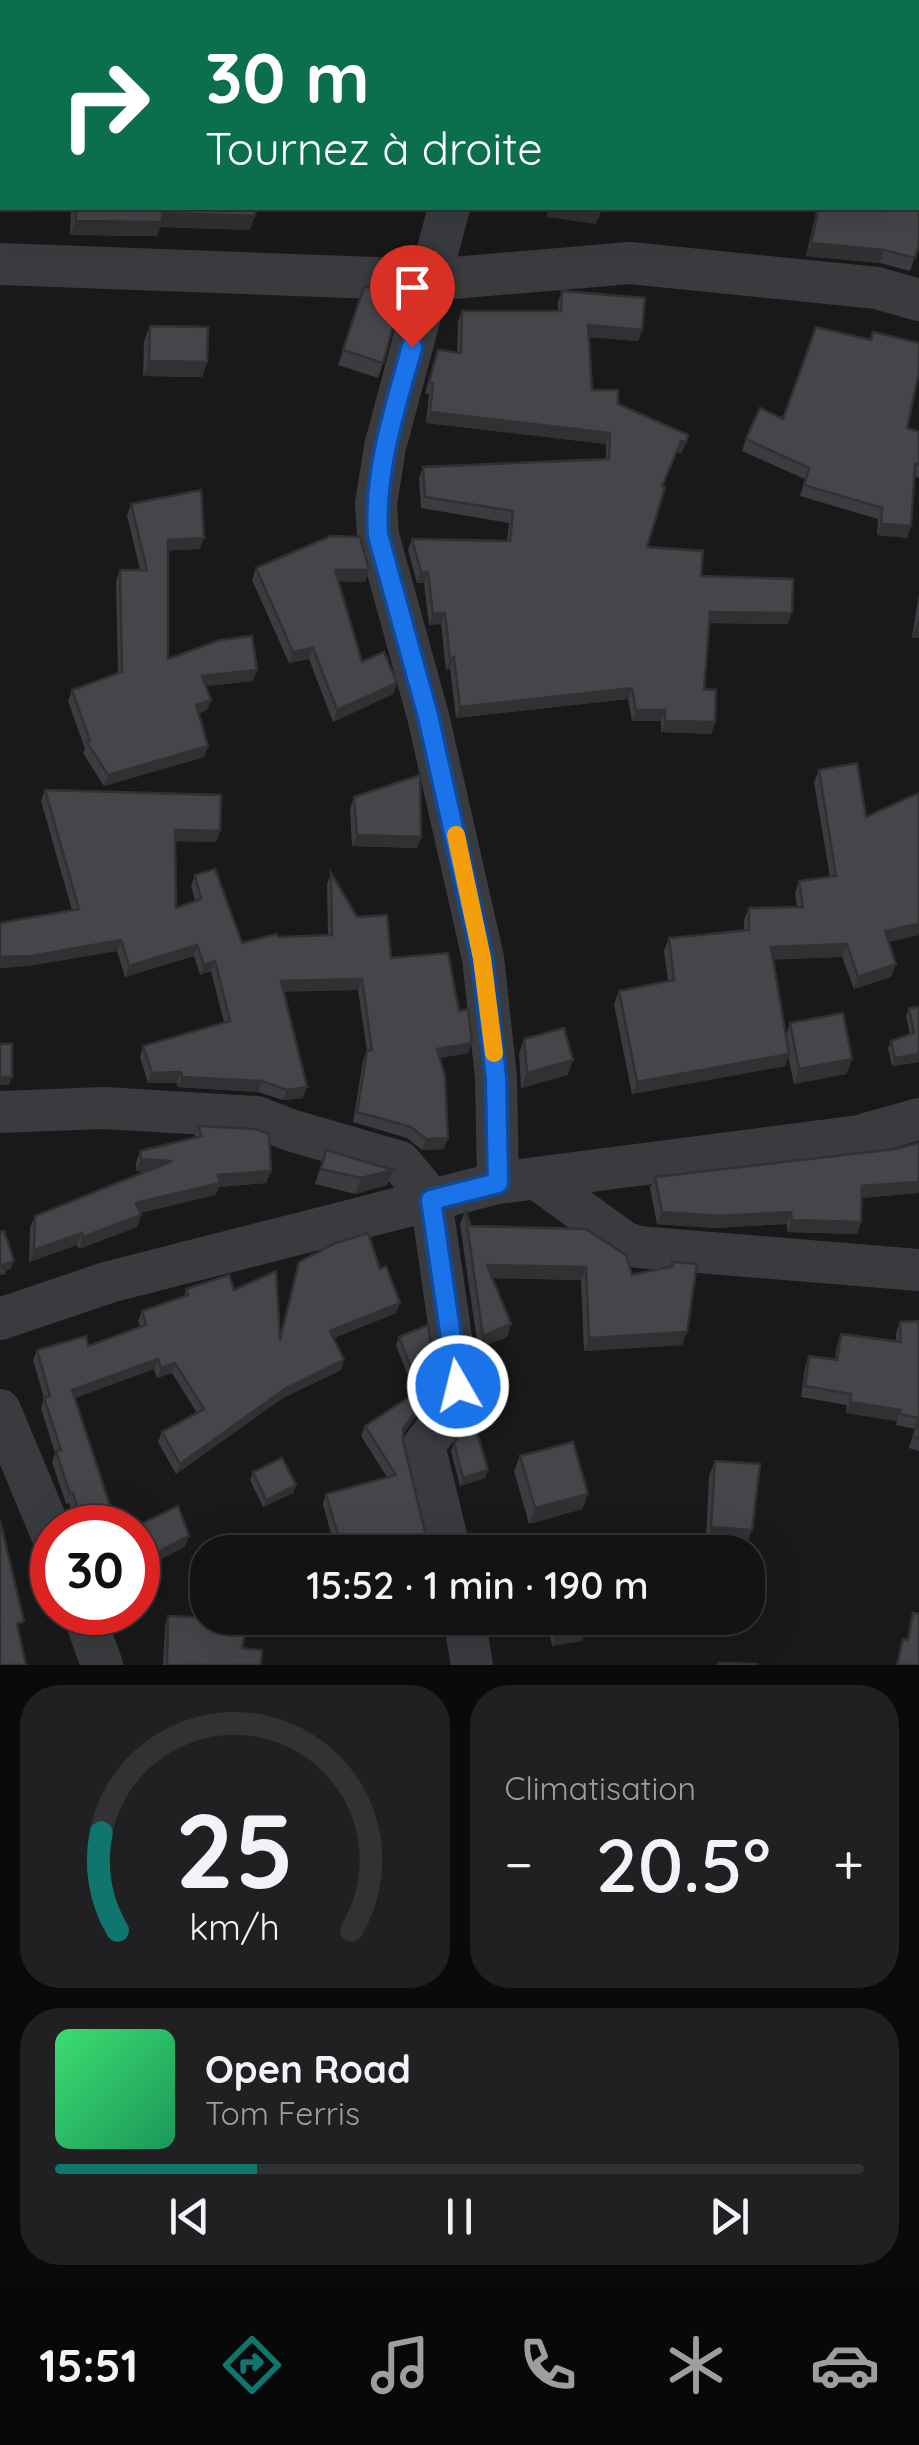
<!DOCTYPE html>
<html lang="fr">
<meta charset="utf-8">
<style>
:root{--surface:#131314;--page:#202022;--text:#f1f3f6;--muted:#9d9ea0;--line:#323234;--accent:#0f766e}
body{margin:0;font-family:Quicksand,sans-serif;background:var(--page);color:var(--text);height:100vh;display:flex;flex-direction:column;font-size:38px;white-space:nowrap}
*{box-sizing:border-box;margin:0}
p{font-size:32px;color:var(--muted)}
.icon{flex:none;width:55px;height:55px;fill:none;stroke:currentColor;stroke-width:2;stroke-linecap:round;stroke-linejoin:round}
.map{position:relative;height:1665px;overflow:hidden}
.side{display:flex;flex-direction:column;gap:20px;padding:20px;background:#0a0a0b;flex:1}
.side>*{flex:none}
.top-card{position:absolute;left:0px;top:0px;width:920px;height:210px;box-shadow:0 10px 40px #0002,0 0 0 2px var(--line);background:#0b6e4f;color:#fff;overflow:hidden}
.speed{position:absolute;left:30px;top:1505px;display:flex;gap:20px;font-size:50px;font-weight:700;text-align:center}
.speed>*{display:grid;place-content:center;width:130px;height:130px;border-radius:50%;background:var(--surface);box-shadow:0 10px 40px #0002,0 0 0 2px var(--line);line-height:1}
.speed .limit{border:15px solid #d22;background:#fff;color:#111}
.pin{position:absolute;display:grid;place-items:center;width:85px;height:85px;color:#fff;margin:-102px -42px;border-radius:50% 50% 50% 0;rotate:-45deg;box-shadow:0 0 10px #0007}
.pin .icon{rotate:45deg}
.me{position:absolute;width:110px;margin:-55px;rotate:352deg;stroke-linejoin:round;filter:drop-shadow(0 0 8px #0008)}
.turn{display:flex;align-items:center;gap:35px;height:210px;padding:0 40px;font-size:45px}
.turn .icon{width:130px;height:130px;stroke-width:2.5}
.turn b{display:block;font-size:70px;line-height:85px}
.big{font-size:75px;font-weight:600;line-height:1.1}
.side .widget{flex:1;display:flex;flex-direction:column;justify-content:center;gap:15px;min-width:0;padding:0 35px;border-radius:40px;background:var(--page)}
.side .dial{align-items:center;gap:0}
.dial svg{height:260px;overflow:visible;fill:none;stroke:var(--line);stroke-width:7;stroke-linecap:round;text-anchor:middle}
.dial text{fill:var(--text);stroke:none}
.song{display:flex;align-items:center;gap:30px}
.cover{width:120px;height:120px;border-radius:15px;background:linear-gradient(135deg,hsl(140 70% 55%),hsl(150 70% 35%))}
.played{height:10px;border-radius:5px;background:linear-gradient(90deg,var(--accent) 25%,var(--line) 25%)}
.keys{display:flex;justify-content:space-around;direction:ltr}
.heat{display:flex;justify-content:space-between;align-items:center;font-size:55px;direction:ltr}
.side .tiles{flex:1;display:grid;gap:20px;grid-template-columns:1fr 1fr}
.widget:last-child{grid-column:span 2}
.trip{position:absolute;left:190px;top:1535px;width:575px;height:100px;border-radius:40px;background:var(--surface);box-shadow:0 10px 40px #0002,0 0 0 2px var(--line);font-weight:600;line-height:100px;text-align:center}
.tab-bar{display:flex;height:160px;justify-content:space-around;align-items:center;background:#080808;color:var(--muted)}
.tab-bar .icon{width:70px;height:70px}
.tab-bar .on{color:var(--accent)}
.tab-bar b{font-size:45px;color:var(--text)}
.map>svg:first-child{display:block}
</style>
<div class="map">
<svg width="919" height="1665" viewBox="0 0 919 1665">
<rect width="100%" height="100%" fill="#19191a"/>
<g fill="none" stroke-linecap="round" stroke-linejoin="round">
<g stroke="#3a3b3f" stroke-width="42">
<path d="M504,2V0"/>
<path d="M449,208L385,447L376,504L378,535L428,716L483,958L496,1077L498,1183"/>
<path d="M0,264L429,280L630,263L877,288L919,300"/>
<path d="M0,1112L104,1108L257,1117L290,1130L400,1162L431,1199L458,1386L446,1417L424,1445L450,1552"/>
<path d="M536,1178L624,1242L638,1247L919,1270"/>
<path d="M0,1319L109,1282L498,1183L859,1136L919,1119"/>
<path d="M0,1410L52,1535"/>
<path d="M83,1612L102,1665"/>
<path d="M464,1618L472,1665"/>
</g>
</g>
<g fill="#3c3c40">
<path d="M71,208H256L250,230L160,227L157,236L70,235Z"/>
<path d="M817,208H918L919,245L910,271L880,263L806,256Z"/>
<path d="M364,287L383,363L378,378L338,365Z"/>
<path d="M562,291L642,330L638,341L588,337L592,390L618,404L682,453H677L662,486L647,547L788,624L709,623L704,689L715,722L711,734L661,732V721H632L628,699L456,718L450,668L446,670L441,624L429,625L424,583H417L408,550L412,539L507,541L509,523L421,508L419,478L423,467L606,459V444L426,423L429,394L425,393L438,350L457,353L458,322L462,311H558V302Z"/>
<path d="M150,326L207,362L202,377L143,376L144,341Z"/>
<path d="M873,332L907,428L919,432V478L914,476L907,538L877,535L878,519L800,496L805,479L742,451L746,439L783,418L870,340Z"/>
<path d="M131,504L200,549L168,550V659L253,681L205,686L211,700L207,710L198,714L208,746L204,757L104,786L83,753L85,749L68,701L72,690L118,673L116,581L120,570H140L127,515Z"/>
<path d="M256,568L369,570L365,582L338,581L362,662L397,683L393,694L333,722L309,659L289,663L252,580Z"/>
<path d="M919,593V638H912Z"/>
<path d="M819,770L866,817L919,793V935L888,942L891,977L854,989L842,957L773,959L786,1035L790,1023L852,1059L846,1074L794,1084L788,1056L785,1066L632,1094L614,1004L619,991L668,981L664,951L669,938L744,930V920L749,908L797,907L795,893L799,881L830,877L814,782Z"/>
<path d="M45,790L220,831L216,842L175,841L176,908L195,901L191,885L195,875L242,943L278,937L328,935L327,884L331,873L357,917L391,958L459,1011L468,1053L440,1058L444,1149L422,1150L407,1138L353,1122L363,1061L367,1051L358,990L283,991L303,1098L283,1100L258,1092L178,1087L177,1083H148L140,1057L143,1046L224,1022L211,971L200,975L194,956L125,977L117,951L28,966L0,968V923L72,910L41,801Z"/>
<path d="M354,797L421,837L417,848L352,846L350,809Z"/>
<path d="M909,1008L919,1062L892,1066L888,1048L891,1041L910,1035L906,1016Z"/>
<path d="M524,1039L568,1075L521,1088L519,1054Z"/>
<path d="M198,1126L271,1171L266,1183L219,1187L215,1195L140,1213L141,1215L137,1227L79,1249L77,1245L29,1262L30,1228L35,1216L145,1172L136,1171V1163L140,1151L194,1138Z"/>
<path d="M919,1143V1193L862,1198L861,1222L857,1234L787,1232V1224L714,1228L657,1224L650,1188L655,1177L895,1149Z"/>
<path d="M326,1150L393,1170L387,1185L355,1194L315,1184Z"/>
<path d="M465,1211L471,1226L632,1275L670,1266L672,1262L682,1345L584,1351L581,1280L492,1278L511,1324L507,1337L478,1348L460,1224Z"/>
<path d="M299,1262L380,1269L400,1303L396,1313L334,1338L341,1370L283,1398L176,1474L158,1442L162,1432L197,1413L172,1373L157,1378L154,1369L75,1398L109,1503L123,1528H77L69,1503L66,1504L52,1462L55,1453L41,1408L44,1398L33,1360L37,1350L88,1346L140,1327L138,1321L142,1311L184,1297L186,1289L234,1290L280,1336Z"/>
<path d="M919,1321V1451L909,1448L915,1429L896,1425L897,1421L846,1413L847,1405L801,1397L805,1367L809,1356L835,1360L837,1345L841,1334L896,1341V1333L900,1322Z"/>
<path d="M399,1337L433,1360L430,1367L408,1376L396,1345Z"/>
<path d="M428,1395L424,1404L403,1434V1441L429,1548L432,1552H336L323,1504L326,1494L387,1477L361,1436L365,1426Z"/>
<path d="M454,1443L485,1478L460,1486L451,1451Z"/>
<path d="M520,1456L588,1494L582,1509L529,1524L514,1471Z"/>
<path d="M715,1461L752,1530L746,1545L706,1542L709,1476Z"/>
<path d="M253,1472L296,1485L293,1493L263,1507L250,1480Z"/>
<path d="M755,1608L749,1624L696,1637L691,1618H748Z"/>
<path d="M168,1616L215,1618H248L242,1648L261,1665H163L165,1626Z"/>
<path d="M547,1618H582L585,1633L582,1641L552,1646Z"/>
</g>
<g fill="#313134">
<path d="M550,208H592L602,209L596,224L546,217Z"/>
<path d="M162,213L255,216L250,230L160,227L157,236L70,235L76,221Z"/>
<path d="M811,243L884,250L880,263L806,256Z"/>
<path d="M588,325L642,330L638,341L584,336Z"/>
<path d="M149,361L207,362L202,377L143,376Z"/>
<path d="M430,412L610,433L606,444L426,423Z"/>
<path d="M681,441L686,442L682,453H677L657,497Z"/>
<path d="M881,524L911,526L907,538L877,535Z"/>
<path d="M204,538L200,549L164,551L168,540Z"/>
<path d="M335,570H369L365,582L330,581Z"/>
<path d="M421,572H428L424,583H417Z"/>
<path d="M710,612L792,613L788,624L706,623Z"/>
<path d="M445,613L441,624L429,625L433,614Z"/>
<path d="M918,622L919,623V638H912Z"/>
<path d="M313,648L309,659L289,663L293,652Z"/>
<path d="M454,657L450,668L446,670L450,659Z"/>
<path d="M257,670L253,681L198,687L202,676Z"/>
<path d="M397,683L393,694L333,722L337,710Z"/>
<path d="M632,688L628,699L456,718L460,707Z"/>
<path d="M211,700L207,710L192,716L196,705Z"/>
<path d="M636,710H665L661,721H632Z"/>
<path d="M665,721L715,722L711,734L661,732Z"/>
<path d="M208,746L204,757L104,786L108,775Z"/>
<path d="M175,830L220,831L216,842L172,841Z"/>
<path d="M357,835L421,837L417,848L352,846Z"/>
<path d="M919,924V935L880,944L885,931Z"/>
<path d="M121,940L117,951L28,966L0,968V957Z"/>
<path d="M847,944L842,957L767,960L771,947Z"/>
<path d="M197,945L194,956L125,977L129,966Z"/>
<path d="M215,961L211,971L200,975L204,965Z"/>
<path d="M896,964L891,977L854,989L858,977Z"/>
<path d="M362,979L358,990L277,992L281,981Z"/>
<path d="M472,1043L468,1053L433,1059L437,1049Z"/>
<path d="M789,1054L785,1066L632,1094L637,1082Z"/>
<path d="M919,1054V1062L892,1066L895,1058Z"/>
<path d="M852,1059L846,1074L794,1084L799,1069Z"/>
<path d="M573,1060L568,1075L521,1088L527,1073Z"/>
<path d="M181,1072L177,1083H148L152,1073Z"/>
<path d="M0,1077H12L9,1085H0Z"/>
<path d="M182,1077L262,1081L258,1092L178,1087Z"/>
<path d="M307,1087L303,1098L283,1100L287,1090Z"/>
<path d="M448,1138L444,1149L422,1150L426,1139Z"/>
<path d="M141,1159L172,1161L168,1173L136,1171Z"/>
<path d="M393,1170L387,1185L355,1194L361,1178Z"/>
<path d="M271,1171L266,1183L218,1187L215,1195L132,1215L136,1203L218,1175Z"/>
<path d="M919,1182V1193L858,1198L862,1186Z"/>
<path d="M662,1212H791L787,1224L714,1228L657,1224Z"/>
<path d="M141,1215L137,1227L79,1249L83,1237Z"/>
<path d="M792,1220L861,1222L857,1234L787,1232Z"/>
<path d="M82,1233L77,1245L29,1262L34,1250Z"/>
<path d="M14,1261L11,1269L0,1273L2,1265Z"/>
<path d="M487,1265L586,1267L581,1280L482,1278Z"/>
<path d="M400,1303L396,1313L327,1341L330,1331Z"/>
<path d="M511,1324L507,1337L478,1348L483,1336Z"/>
<path d="M687,1332L682,1345L584,1351L589,1338Z"/>
<path d="M158,1359L154,1369L69,1400L72,1390Z"/>
<path d="M344,1360L341,1370L283,1398L176,1474L180,1464L286,1388Z"/>
<path d="M433,1360L430,1367L408,1376L411,1368Z"/>
<path d="M175,1363L172,1373L157,1378L161,1368Z"/>
<path d="M428,1395L424,1404L400,1439L403,1429Z"/>
<path d="M850,1402L901,1410L897,1421L846,1413Z"/>
<path d="M488,1470L485,1478L460,1486L463,1478Z"/>
<path d="M296,1485L293,1493L263,1507L266,1500Z"/>
<path d="M588,1494L582,1509L529,1524L535,1508Z"/>
<path d="M711,1527L752,1530L746,1545L706,1542Z"/>
<path d="M189,1536L185,1547L138,1571V1562Z"/>
<path d="M399,1544L396,1552H367Z"/>
<path d="M755,1608L749,1624L696,1637L701,1622L718,1618H748V1610Z"/>
<path d="M585,1633L582,1641L552,1646L555,1638Z"/>
</g>
<g fill="#46464a" stroke="#313134" stroke-width="2.5">
<path d="M793,0H878L876,2H794Z"/>
<path d="M918,163L919,164V245L915,258L884,250L811,243L819,208H918Z"/>
<path d="M76,208H256L255,216L162,213V222L76,221Z"/>
<path d="M364,287L403,289L383,363L343,350Z"/>
<path d="M562,291L645,298L642,330L588,325L592,390H618V404L688,435L686,442L681,441L662,486L665,487L647,547L703,551L701,576L793,579L792,613L710,612L704,689L716,690L715,722L665,721V710H636L632,688L460,707L454,657L450,659L445,613L433,614L428,572H421L412,539L510,541L513,511L425,497L423,467L609,459L610,433L430,412L433,383L429,382L438,350L461,353L462,311H561Z"/>
<path d="M150,326L208,327L207,362L149,361Z"/>
<path d="M816,327L871,340L873,332L919,343V372L907,428L919,432V465L915,464L911,526L881,524L882,508L804,485L809,468L746,439L760,408L783,419Z"/>
<path d="M201,490L204,538L168,540V659L220,640L252,636L257,670L202,676L211,700L196,705L208,746L108,775L87,742L90,741L72,690L122,672L120,570H147L131,504Z"/>
<path d="M331,536L360,537L369,570H335L362,662L384,652L397,683L337,710L313,648L293,652L256,568Z"/>
<path d="M857,763L866,817L919,793V924L885,931L896,964L858,977L847,944L771,947L789,1054L637,1082L619,991L674,980L669,938L749,930V908L803,907L799,881L836,876L819,770Z"/>
<path d="M420,775L421,837L357,835L354,797Z"/>
<path d="M45,790L221,795L220,831L175,830L176,908L201,899L195,875L215,869L242,943L277,934L278,937L332,935L331,873L357,917L387,915L391,958L448,953L459,1011L468,1009L472,1043L437,1049L445,1076L448,1138L426,1139L411,1127L357,1112L367,1051L372,1050L362,979L281,981L307,1087L287,1090L262,1081L182,1077L181,1072L152,1073L143,1046L230,1021L215,961L204,965L197,945L129,966L121,940L32,956L0,957V923L79,909Z"/>
<path d="M919,1007V1054L895,1058L891,1041L914,1033L909,1008Z"/>
<path d="M843,1013L852,1059L799,1069L790,1023Z"/>
<path d="M564,1028L573,1060L527,1073L524,1039Z"/>
<rect x="0" y="1044" width="12" height="33"/>
<path d="M198,1126L256,1129L269,1134L271,1171L218,1175L220,1183L136,1203L141,1215L83,1237L82,1233L34,1250L35,1216L172,1161L141,1159L140,1151L202,1136Z"/>
<path d="M919,1143V1182L862,1186L861,1222L792,1220L791,1212L719,1216L662,1212L655,1177L895,1149Z"/>
<path d="M326,1150L393,1170L361,1178L321,1169Z"/>
<path d="M465,1211L471,1226L586,1229L626,1255L632,1275L673,1266L672,1262L697,1264L687,1332L589,1338L586,1267L487,1265L511,1324L483,1336Z"/>
<path d="M4,1231L14,1261L2,1265L5,1273L0,1274V1232Z"/>
<path d="M368,1233L380,1269L386,1266L400,1303L330,1331L344,1360L286,1388L180,1464L162,1432L204,1409L175,1363L161,1368L158,1359L72,1390L109,1503L123,1528H84L73,1493L70,1494L56,1451L61,1450L44,1398L50,1396L37,1350L86,1336L88,1346L146,1325L142,1311L188,1295L186,1289L229,1275L234,1290L276,1271L280,1340L299,1262L336,1243Z"/>
<path d="M919,1321V1418L900,1414L901,1410L850,1402L851,1394L805,1386L809,1356L837,1360L841,1334L901,1342L900,1322Z"/>
<path d="M428,1325L433,1360L411,1368L399,1337Z"/>
<path d="M426,1386L428,1395L403,1429V1441L429,1548L432,1552H402L399,1544L367,1552H343L326,1494L396,1475L365,1426Z"/>
<path d="M919,1418V1439L913,1437Z"/>
<path d="M476,1429L488,1470L463,1478L454,1443L461,1434Z"/>
<path d="M573,1442L588,1494L535,1508L520,1456Z"/>
<path d="M282,1458L296,1485L266,1500L253,1472Z"/>
<path d="M715,1461L760,1464L752,1530L711,1527Z"/>
<path d="M178,1506L189,1536L138,1562V1528H133Z"/>
<path d="M0,1521L24,1621L17,1624L26,1665H0Z"/>
<path d="M748,1579L755,1608L748,1610Z"/>
<path d="M913,1613L919,1614V1665H897L903,1639L908,1640Z"/>
<path d="M168,1616L217,1618H248L242,1648L262,1650L261,1665H167Z"/>
<path d="M551,1618H582L585,1633L555,1638Z"/>
<path d="M700,1618H718L701,1622Z"/>
<path d="M719,1663L757,1664V1665H718Z"/>
</g>
<g fill="none" stroke-linecap="round" stroke-linejoin="round">
<g stroke="#114b97" stroke-width="25">
<path id="route" d="M412,347C395,409 374,470 378,535L428,716L482,958L496,1077L498,1183L431,1200L458,1386"/>
</g>
<use href="#route" stroke="#1a73e8" stroke-width="18"/>
<path stroke="#f59e0b" stroke-width="18" d="M456,835L482,958L494,1053"/>
</g>
</svg>
<div class="speed"><div class="limit">30</div></div>
<div class="pin" style="left:412px;top:347px;background:#d93025"><svg class="icon" aria-label="arrive" viewBox="0 0 24 24"><path d="M6 21V4h12l-3 4 3 4H6"/></svg></div>
<svg class="me" style="left:458px;top:1386px" viewBox="-20 -20 40 40"><circle r="17" fill="#1a73e8" stroke="#fff" stroke-width="3"/><path d="M0-11L8 9 0 5-8 9z" fill="#fff"/></svg>
<div class="trip">15:52 · 1 min · 190 m</div>
<div class="top-card">
<div class="turn"><svg class="icon" aria-label="right" viewBox="0 0 24 24"><path d="M7 20v-9h11M14 6l5 5-5 5"/></svg><div><b>30 m</b>Tournez à droite</div></div>
</div>
</div>
<section class="side">
<div class="tiles">
<div class="widget dial"><svg viewBox="0 0 100 80">
<path d="M14 69A42 42 0 1 1 86 69"/>
<path d="M14 69A42 42 0 0 1 9 39" stroke="#0f766e"/>
<text x="50" y="56" font-size="32" font-weight="700">25</text>
<text x="50" y="72" font-size="11">km/h</text>
</svg></div>
<div class="widget"><p>Climatisation</p>
<div class="heat"><a>−</a><b class="big">20.5°</b><a>+</a></div>
</div>
<div class="widget">
<div class="song"><i class="cover"></i><div><b>Open Road</b><p>Tom Ferris</p></div></div>
<div class="played"></div>
<div class="keys"><svg class="icon" aria-label="previous" viewBox="0 0 24 24"><path d="M18 5L8 12l10 7zM5 5v14"/></svg><svg class="icon" aria-label="pause" viewBox="0 0 24 24"><path d="M8 5v14M16 5v14"/></svg><svg class="icon" aria-label="next" viewBox="0 0 24 24"><path d="M6 5l10 7-10 7zM19 5v14"/></svg></div>
</div>
</div>
</section>
<nav class="tab-bar">
<b>15:51</b>
<svg class="icon on" aria-label="directions" viewBox="0 0 24 24"><path d="M12 3l9 9-9 9-9-9zM9 14v-3h6M13 9l2 2-2 2"/></svg>
<svg class="icon" aria-label="music" viewBox="0 0 24 24"><path d="M9 18V5l10-2v13"/><circle cx="6" cy="18" r="3"/><circle cx="16" cy="16" r="3"/></svg>
<svg class="icon" aria-label="phone" viewBox="0 0 24 24"><path d="M5 4h4l2 5-3 2q2 4 5 5l2-3 5 2v4C11 20 4 13 5 4z"/></svg>
<svg class="icon" aria-label="climate" viewBox="0 0 24 24"><path d="M12 3v18M4 7l16 10M4 17L20 7"/></svg>
<svg class="icon" aria-label="car" viewBox="0 0 24 24"><path d="M5 17H2v-5l4-1 3-4h7l3 4 3 1v5h-3M9 17h6M6 11h13"/><circle cx="7" cy="17" r="2"/><circle cx="17" cy="17" r="2"/></svg>
</nav>
